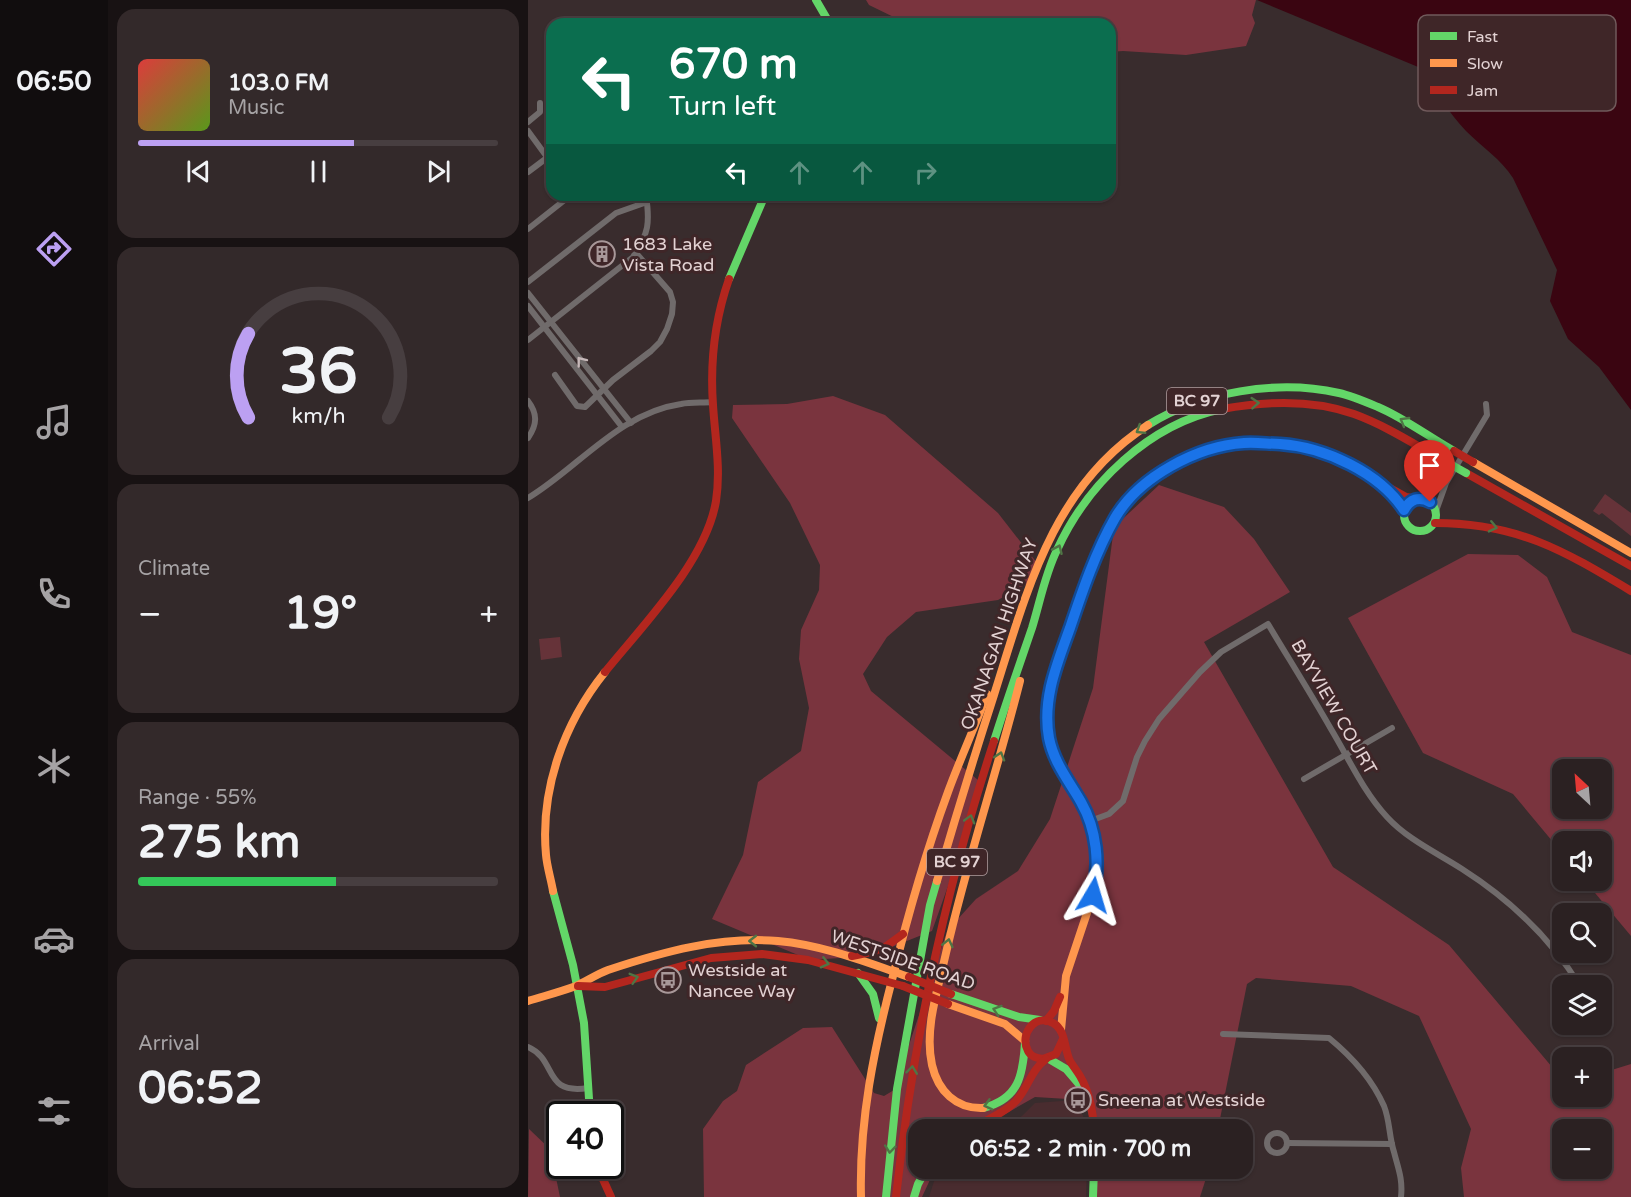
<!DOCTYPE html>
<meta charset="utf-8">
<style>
:root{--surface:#2b2122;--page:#33292a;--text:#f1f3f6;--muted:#a6a3a5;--line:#473e40;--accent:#bca0f2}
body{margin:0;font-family:"Varela Round",sans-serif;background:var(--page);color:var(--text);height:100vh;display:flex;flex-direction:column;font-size:22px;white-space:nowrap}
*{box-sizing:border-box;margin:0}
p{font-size:20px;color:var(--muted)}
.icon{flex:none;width:33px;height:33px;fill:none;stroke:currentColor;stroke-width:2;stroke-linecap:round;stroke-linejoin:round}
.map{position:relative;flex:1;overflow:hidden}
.panel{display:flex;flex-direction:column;gap:9px;padding:9px;background:#181213;width:420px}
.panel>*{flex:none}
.top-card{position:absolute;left:18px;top:18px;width:570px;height:183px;border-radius:18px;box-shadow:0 2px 4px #0004,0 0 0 2px var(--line);background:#0b6e4f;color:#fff;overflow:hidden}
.needle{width:39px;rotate:334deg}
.tools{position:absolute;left:1024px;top:759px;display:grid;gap:12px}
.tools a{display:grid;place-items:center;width:60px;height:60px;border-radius:12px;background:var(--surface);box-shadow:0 2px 4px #0004,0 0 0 2px var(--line);font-size:30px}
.speed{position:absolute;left:18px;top:1101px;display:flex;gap:12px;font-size:30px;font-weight:700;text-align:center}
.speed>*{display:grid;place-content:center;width:78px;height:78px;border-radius:50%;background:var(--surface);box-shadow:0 2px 4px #0004,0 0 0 2px var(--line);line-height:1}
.speed .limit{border:3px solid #111;border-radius:9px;background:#fff;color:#111}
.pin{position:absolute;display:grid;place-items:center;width:51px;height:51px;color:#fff;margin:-62px -26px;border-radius:50% 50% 50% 0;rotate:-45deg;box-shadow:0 0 6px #0007}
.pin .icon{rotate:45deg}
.me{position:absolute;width:66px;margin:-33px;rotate:7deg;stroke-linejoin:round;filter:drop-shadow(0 0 4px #0008)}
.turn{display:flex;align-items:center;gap:21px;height:126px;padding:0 24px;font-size:27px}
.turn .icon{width:78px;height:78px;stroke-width:2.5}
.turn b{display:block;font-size:42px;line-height:51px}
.lanes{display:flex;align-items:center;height:57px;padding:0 24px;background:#0003;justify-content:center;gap:30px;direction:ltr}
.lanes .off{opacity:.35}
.big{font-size:45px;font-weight:700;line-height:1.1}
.panel .card{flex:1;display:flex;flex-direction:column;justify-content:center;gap:9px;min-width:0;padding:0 21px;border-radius:18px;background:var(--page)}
.panel .dial{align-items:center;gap:0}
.dial svg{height:156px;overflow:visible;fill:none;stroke:var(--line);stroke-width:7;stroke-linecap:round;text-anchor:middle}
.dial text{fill:var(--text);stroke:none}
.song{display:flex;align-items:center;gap:18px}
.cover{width:72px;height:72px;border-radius:9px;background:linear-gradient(135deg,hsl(0 70% 55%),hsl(90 70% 35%))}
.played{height:6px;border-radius:3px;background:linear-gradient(90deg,var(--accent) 60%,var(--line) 60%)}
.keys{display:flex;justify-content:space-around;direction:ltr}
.heat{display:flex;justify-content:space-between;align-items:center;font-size:33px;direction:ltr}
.charge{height:9px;border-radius:4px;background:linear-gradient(90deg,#34c759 55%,var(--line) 0)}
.trip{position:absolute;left:380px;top:1119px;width:345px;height:60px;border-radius:18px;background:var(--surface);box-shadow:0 2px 4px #0004,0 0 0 2px var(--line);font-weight:700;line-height:60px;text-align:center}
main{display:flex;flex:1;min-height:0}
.tabs{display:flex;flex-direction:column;width:108px;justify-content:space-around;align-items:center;background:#110d0e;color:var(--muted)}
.tabs .icon{width:42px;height:42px}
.tabs .on{color:var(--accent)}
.tabs b{font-size:27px;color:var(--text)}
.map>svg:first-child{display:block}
</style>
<main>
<nav class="tabs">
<b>06:50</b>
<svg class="icon on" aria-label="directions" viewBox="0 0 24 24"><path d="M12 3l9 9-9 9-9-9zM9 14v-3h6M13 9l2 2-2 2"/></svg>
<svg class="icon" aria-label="music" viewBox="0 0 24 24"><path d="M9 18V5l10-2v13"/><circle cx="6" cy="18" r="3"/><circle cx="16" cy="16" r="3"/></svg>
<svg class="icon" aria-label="phone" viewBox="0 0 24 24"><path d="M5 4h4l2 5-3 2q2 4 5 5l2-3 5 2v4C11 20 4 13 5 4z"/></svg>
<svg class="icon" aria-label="climate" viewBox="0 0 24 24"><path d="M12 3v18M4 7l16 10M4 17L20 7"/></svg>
<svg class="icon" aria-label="car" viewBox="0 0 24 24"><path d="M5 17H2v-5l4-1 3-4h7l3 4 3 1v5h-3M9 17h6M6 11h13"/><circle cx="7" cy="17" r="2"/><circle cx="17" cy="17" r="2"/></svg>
<svg class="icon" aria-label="filters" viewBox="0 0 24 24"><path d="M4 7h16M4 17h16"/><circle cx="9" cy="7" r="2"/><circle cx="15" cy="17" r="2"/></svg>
</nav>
<section class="panel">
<div class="card">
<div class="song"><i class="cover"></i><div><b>103.0 FM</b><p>Music</p></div></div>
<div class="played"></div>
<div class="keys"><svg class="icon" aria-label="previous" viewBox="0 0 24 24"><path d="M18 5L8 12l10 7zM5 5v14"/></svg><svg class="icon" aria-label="pause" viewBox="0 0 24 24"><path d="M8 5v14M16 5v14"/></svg><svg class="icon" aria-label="next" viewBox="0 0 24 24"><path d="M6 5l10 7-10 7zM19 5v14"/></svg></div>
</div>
<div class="card dial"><svg viewBox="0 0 100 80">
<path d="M14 69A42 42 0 1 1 86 69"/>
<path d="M14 69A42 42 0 0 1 14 26" stroke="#bca0f2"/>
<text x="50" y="56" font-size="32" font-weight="700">36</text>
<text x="50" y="72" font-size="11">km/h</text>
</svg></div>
<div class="card"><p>Climate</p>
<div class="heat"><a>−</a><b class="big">19°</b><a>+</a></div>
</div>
<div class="card"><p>Range · 55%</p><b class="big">275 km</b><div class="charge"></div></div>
<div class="card"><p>Arrival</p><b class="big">06:52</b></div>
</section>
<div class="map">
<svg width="1103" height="1197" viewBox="0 0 1103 1197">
<rect width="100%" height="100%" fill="#392c2d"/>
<g fill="#492c2f">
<path d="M547,1100L557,1120L558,1129H470L494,1116L507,1103Z"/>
<path d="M415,1169H559L558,1197H401L408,1175Z"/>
</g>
<g fill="#663339">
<path d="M1077,494L1103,513V536L1074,513L1071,515L1065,511Z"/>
<path d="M32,637L34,657L13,660L11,639Z"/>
</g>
<g fill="#7a343e" fill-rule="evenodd">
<path d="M338,0H728L724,15L727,23L718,46L658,55L595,51L582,52V24H380L341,5Z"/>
<path d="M305,396L357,415L470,513L509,563L504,581L470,600L388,612L359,637L335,674L343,691L456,785L404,931L341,956L282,960L184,919L215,855L230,782L273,751L281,708L271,659L273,630L291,590L292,565L262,503L204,418L205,405L259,404Z"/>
<path d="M631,485L696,507L726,539L762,592L676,642L805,867L921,945L1035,1080V1096H1074V1073L1103,1064V1197H936L933,1168L943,1129L891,1016L823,986L728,978L719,984L690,1129H562V1119L556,1100L507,1097L451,1129L390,1130V1168L407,1169L394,1197H176L175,1129L195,1101L209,1091L218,1065L275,1028L304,1027L346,1093L356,1096L366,1090L419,931L448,899L490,871L522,819L565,688L586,527ZM1035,1130H1074V1168H1035Z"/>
<path d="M940,554L990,555L1019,577L1044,632L1103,655V936L1057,881L1074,880V842H1035V854L985,794L895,753L820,618ZM1035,770H1074V808H1035Z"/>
<path d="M1,1129L22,1149L32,1197H0Z"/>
<path d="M563,1169H681L672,1197H564Z"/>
</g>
<path fill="#3a0511" d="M729,0H1103V410L1071,367L1040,339L1022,301L1029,270L985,178C973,159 954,147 938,131C921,113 907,91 895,69Z"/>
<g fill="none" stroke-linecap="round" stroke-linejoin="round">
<g stroke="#706b6b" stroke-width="6">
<path d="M0,122L12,112V103"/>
<path d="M0,131L19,157"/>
<path d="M0,172L24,154"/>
<path d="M0,229L43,195"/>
<path d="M0,282L88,213L119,202"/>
<path d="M0,293L103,423"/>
<path d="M0,306L94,427"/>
<path d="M0,340L105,257C121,233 122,223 118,195"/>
<path d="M27,375L49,406L57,407L85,380L123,351L132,342L139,329L144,314L145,302L142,292L108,253"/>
<path d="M0,401C10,414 9,425 0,438"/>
<path d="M0,498C50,468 91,413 153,404C163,402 174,403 185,402"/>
<path d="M897,499L917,483"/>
<path d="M908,511L918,483L959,415L958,404"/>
<path d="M776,779L864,728"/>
<path d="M562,821L581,814L595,801L609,757L617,741L631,719L672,672L693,652L740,624C761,659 783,694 803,729C821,759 835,791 859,817C879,839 909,853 934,869C981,899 1022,937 1052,986"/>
<path d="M695,1034L801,1038C823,1056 844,1079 856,1106C862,1121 861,1137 866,1152C870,1168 875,1179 873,1197"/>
<path d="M0,1047C30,1060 14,1095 60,1088"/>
<circle cx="749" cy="1143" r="10"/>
<path d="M759,1143L864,1144"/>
</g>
<g stroke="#63d668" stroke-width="8">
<path d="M288,0L302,24"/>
<path d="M201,279L237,195"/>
<path d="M620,425C673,392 749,379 811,393C824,396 838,402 850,407C876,418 901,437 926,451"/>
<circle cx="892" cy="515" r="16"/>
<path d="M466,741C478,703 491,666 504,628C512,602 517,574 529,550C559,484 621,424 694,409"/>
<path d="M25,891L45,965L56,1023L62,1114"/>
<path d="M330,973L345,994L351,1018"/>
<path d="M423,994L491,1017L512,1020"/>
<path d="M521,1059L538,1069L555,1089"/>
<path d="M455,1108C491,1099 495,1075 497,1043"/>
<path d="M358,1197L369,1089L402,905L409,881"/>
<path d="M386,1197L390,1184L399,1168"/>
<path d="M565,1197L566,1168"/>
</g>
<g stroke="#ff974d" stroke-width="8">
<path d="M945,462L1103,553"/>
<path d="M861,490L876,510"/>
<path d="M409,881C427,819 446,757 466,695C498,594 524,486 620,425"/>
<path d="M25,891C23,879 19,867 18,855C12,789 36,723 77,672"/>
<path d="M0,1001C16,996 32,992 48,986C59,981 69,974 80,970C134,952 192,936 250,941C295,945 338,962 381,977"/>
<path d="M420,1004L477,1024L497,1041"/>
<path d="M533,1030L538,976L565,895L569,866L562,821L526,754L521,739L518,707L526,673L554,592"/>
<path d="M455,1108C428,1109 410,1091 404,1065C396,1029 410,989 418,953C439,861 469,772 492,681"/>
<path d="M333,1197C331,1121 346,1049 365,976C380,914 398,852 420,792C432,759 447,727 459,694"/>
</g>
<g stroke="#b3261e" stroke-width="8">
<path d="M694,409C738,401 784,399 826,414C859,426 889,446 920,463"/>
<path d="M938,473L1103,566"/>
<path d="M907,523C989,523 1035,550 1103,591"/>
<path d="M554,592L587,518L605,495L637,470L679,449L716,442L768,445L801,454L878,497L891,499"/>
<path d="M77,672C115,625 178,561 188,501C193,469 187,437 185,405C182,363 187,319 201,279"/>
<path d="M324,956L353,950L375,934"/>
<path d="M50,986L77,987L183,958L234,954L280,960L375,986"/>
<path d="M518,1021L526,1011L532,997"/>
<path d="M535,1039L528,1054L515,1059C509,1058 503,1057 500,1051C491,1034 507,1013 525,1023C538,1030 536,1049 542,1061C545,1066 549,1071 552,1076C562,1093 565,1111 566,1130"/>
<path d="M440,1130C456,1121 475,1114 488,1101C500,1088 503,1070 518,1059"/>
<path d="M69,1166L83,1197"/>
<path d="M368,1197C385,1041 417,890 466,741"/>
</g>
<path stroke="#63d668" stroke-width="8" d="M920,463L938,473"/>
<g stroke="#b3261e" stroke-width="8">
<path d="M926,451L945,462"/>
<path d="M381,977L423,994"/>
<path d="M375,986L420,1004"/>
</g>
</g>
<defs><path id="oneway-chevron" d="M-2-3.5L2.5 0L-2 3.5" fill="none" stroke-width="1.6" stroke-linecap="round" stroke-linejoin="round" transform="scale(1.5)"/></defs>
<use stroke="#c6b8b9" href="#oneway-chevron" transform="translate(53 361) rotate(-128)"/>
<g stroke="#4f7545">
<use href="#oneway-chevron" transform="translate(727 403) rotate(-4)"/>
<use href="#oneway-chevron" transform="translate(876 421) rotate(-150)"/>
<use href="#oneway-chevron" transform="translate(612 430) rotate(148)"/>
<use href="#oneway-chevron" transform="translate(965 527) rotate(13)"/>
<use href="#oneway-chevron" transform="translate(530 549) rotate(-66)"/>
<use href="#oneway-chevron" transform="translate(472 756) rotate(-73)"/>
<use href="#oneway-chevron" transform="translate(442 819) rotate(-74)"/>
<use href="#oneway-chevron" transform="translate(225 941) rotate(180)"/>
<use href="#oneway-chevron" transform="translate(420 943) rotate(-77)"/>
<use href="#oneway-chevron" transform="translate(297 963) rotate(14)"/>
<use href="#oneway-chevron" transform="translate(106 978) rotate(-16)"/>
<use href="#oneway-chevron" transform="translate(469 1010) rotate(-162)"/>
<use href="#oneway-chevron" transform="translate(384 1070) rotate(-83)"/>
<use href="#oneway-chevron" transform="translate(460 1105) rotate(165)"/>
<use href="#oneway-chevron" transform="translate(362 1149) rotate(96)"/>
</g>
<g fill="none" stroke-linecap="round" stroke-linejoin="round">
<g stroke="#114b97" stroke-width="15">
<path id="route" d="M565,895C572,864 569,830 553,802C541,781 526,763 521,738C514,699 529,664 542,628C554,592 568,551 587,518C611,477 669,446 716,443C728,442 741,444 752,444C797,447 852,473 876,510C882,499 891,496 902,502"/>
</g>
<use href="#route" stroke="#1a73e8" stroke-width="10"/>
</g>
<defs>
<g id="building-ring" transform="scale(1.35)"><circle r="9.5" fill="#3f2628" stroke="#a89899" stroke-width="1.5"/><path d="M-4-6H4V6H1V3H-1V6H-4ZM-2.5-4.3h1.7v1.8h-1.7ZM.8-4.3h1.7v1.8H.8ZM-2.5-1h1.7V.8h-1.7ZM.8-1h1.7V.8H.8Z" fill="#a89899"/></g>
<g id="bus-ring" transform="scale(1.35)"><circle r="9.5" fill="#3f2628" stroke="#a89899" stroke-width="1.5"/><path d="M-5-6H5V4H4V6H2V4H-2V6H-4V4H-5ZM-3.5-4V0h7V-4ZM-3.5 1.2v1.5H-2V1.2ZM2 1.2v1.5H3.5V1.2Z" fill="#a89899"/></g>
</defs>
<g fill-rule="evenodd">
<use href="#building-ring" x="74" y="254"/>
<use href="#bus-ring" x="140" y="980"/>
<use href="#bus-ring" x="550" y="1100"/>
</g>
<g text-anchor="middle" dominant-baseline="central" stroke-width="6" stroke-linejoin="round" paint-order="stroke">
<g fill="#3f2628" stroke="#b29ea0" stroke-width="1.5">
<rect x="639" y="388" width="60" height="26" rx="4.5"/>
<rect x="399" y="849" width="60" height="26" rx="4.5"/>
</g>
<g font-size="16" font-weight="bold" fill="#e3d2d3">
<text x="669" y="401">BC 97</text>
<text x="429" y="862">BC 97</text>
</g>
<g font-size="18" fill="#e3d2d3" stroke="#3f2628" text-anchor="start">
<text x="94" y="244">1683 Lake<tspan x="94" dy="21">Vista Road</tspan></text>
<text x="160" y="970">Westside at<tspan x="160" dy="21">Nancee Way</tspan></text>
<text x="570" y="1100">Sneena at Westside</text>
</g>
<g font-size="18" fill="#e3d2d3" stroke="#3f2628">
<text transform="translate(471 634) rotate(-71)">OKANAGAN HIGHWAY</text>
<text transform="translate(806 707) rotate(60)">BAYVIEW COURT</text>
<text transform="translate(375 960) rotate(19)">WESTSIDE ROAD</text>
</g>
</g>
<rect x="890" y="15" width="198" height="96" rx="9" fill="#3f2628" stroke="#705a5b" stroke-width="1.5"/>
<rect x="902" y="32" width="27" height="8" fill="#63d668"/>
<rect x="902" y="59" width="27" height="8" fill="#ff974d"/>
<rect x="902" y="86" width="27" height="8" fill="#b3261e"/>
<g font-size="16" fill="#e3d2d3">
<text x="939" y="42">Fast</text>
<text x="939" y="69">Slow</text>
<text x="939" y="96">Jam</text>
</g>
</svg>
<div class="tools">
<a><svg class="needle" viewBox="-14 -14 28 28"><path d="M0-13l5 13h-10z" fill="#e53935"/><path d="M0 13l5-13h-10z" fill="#a6a3a5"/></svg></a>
<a><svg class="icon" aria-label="sound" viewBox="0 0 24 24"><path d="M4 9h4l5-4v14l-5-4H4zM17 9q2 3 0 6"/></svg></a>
<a><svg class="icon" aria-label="search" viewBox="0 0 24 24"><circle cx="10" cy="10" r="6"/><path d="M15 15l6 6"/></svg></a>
<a><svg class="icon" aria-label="layers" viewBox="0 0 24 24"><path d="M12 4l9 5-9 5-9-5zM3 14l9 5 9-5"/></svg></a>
<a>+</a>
<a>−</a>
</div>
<div class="speed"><div class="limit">40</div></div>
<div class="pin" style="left:902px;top:502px;background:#d93025"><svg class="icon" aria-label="arrive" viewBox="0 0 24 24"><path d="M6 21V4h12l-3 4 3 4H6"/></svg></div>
<svg class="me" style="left:565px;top:895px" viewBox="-20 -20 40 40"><path d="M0-17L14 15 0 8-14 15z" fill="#1a73e8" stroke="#fff" stroke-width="4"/></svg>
<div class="trip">06:52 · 2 min · 700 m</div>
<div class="top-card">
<div class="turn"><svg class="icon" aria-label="left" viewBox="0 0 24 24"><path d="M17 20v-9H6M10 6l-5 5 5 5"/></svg><div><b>670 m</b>Turn left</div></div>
<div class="lanes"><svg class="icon" aria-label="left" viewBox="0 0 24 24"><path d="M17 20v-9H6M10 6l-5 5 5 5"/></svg><svg class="icon off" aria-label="ahead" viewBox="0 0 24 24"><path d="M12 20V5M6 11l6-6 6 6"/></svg><svg class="icon off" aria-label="ahead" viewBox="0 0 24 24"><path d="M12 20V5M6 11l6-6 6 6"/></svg><svg class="icon off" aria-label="right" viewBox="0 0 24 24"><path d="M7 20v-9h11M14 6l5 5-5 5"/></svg></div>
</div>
</div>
</main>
